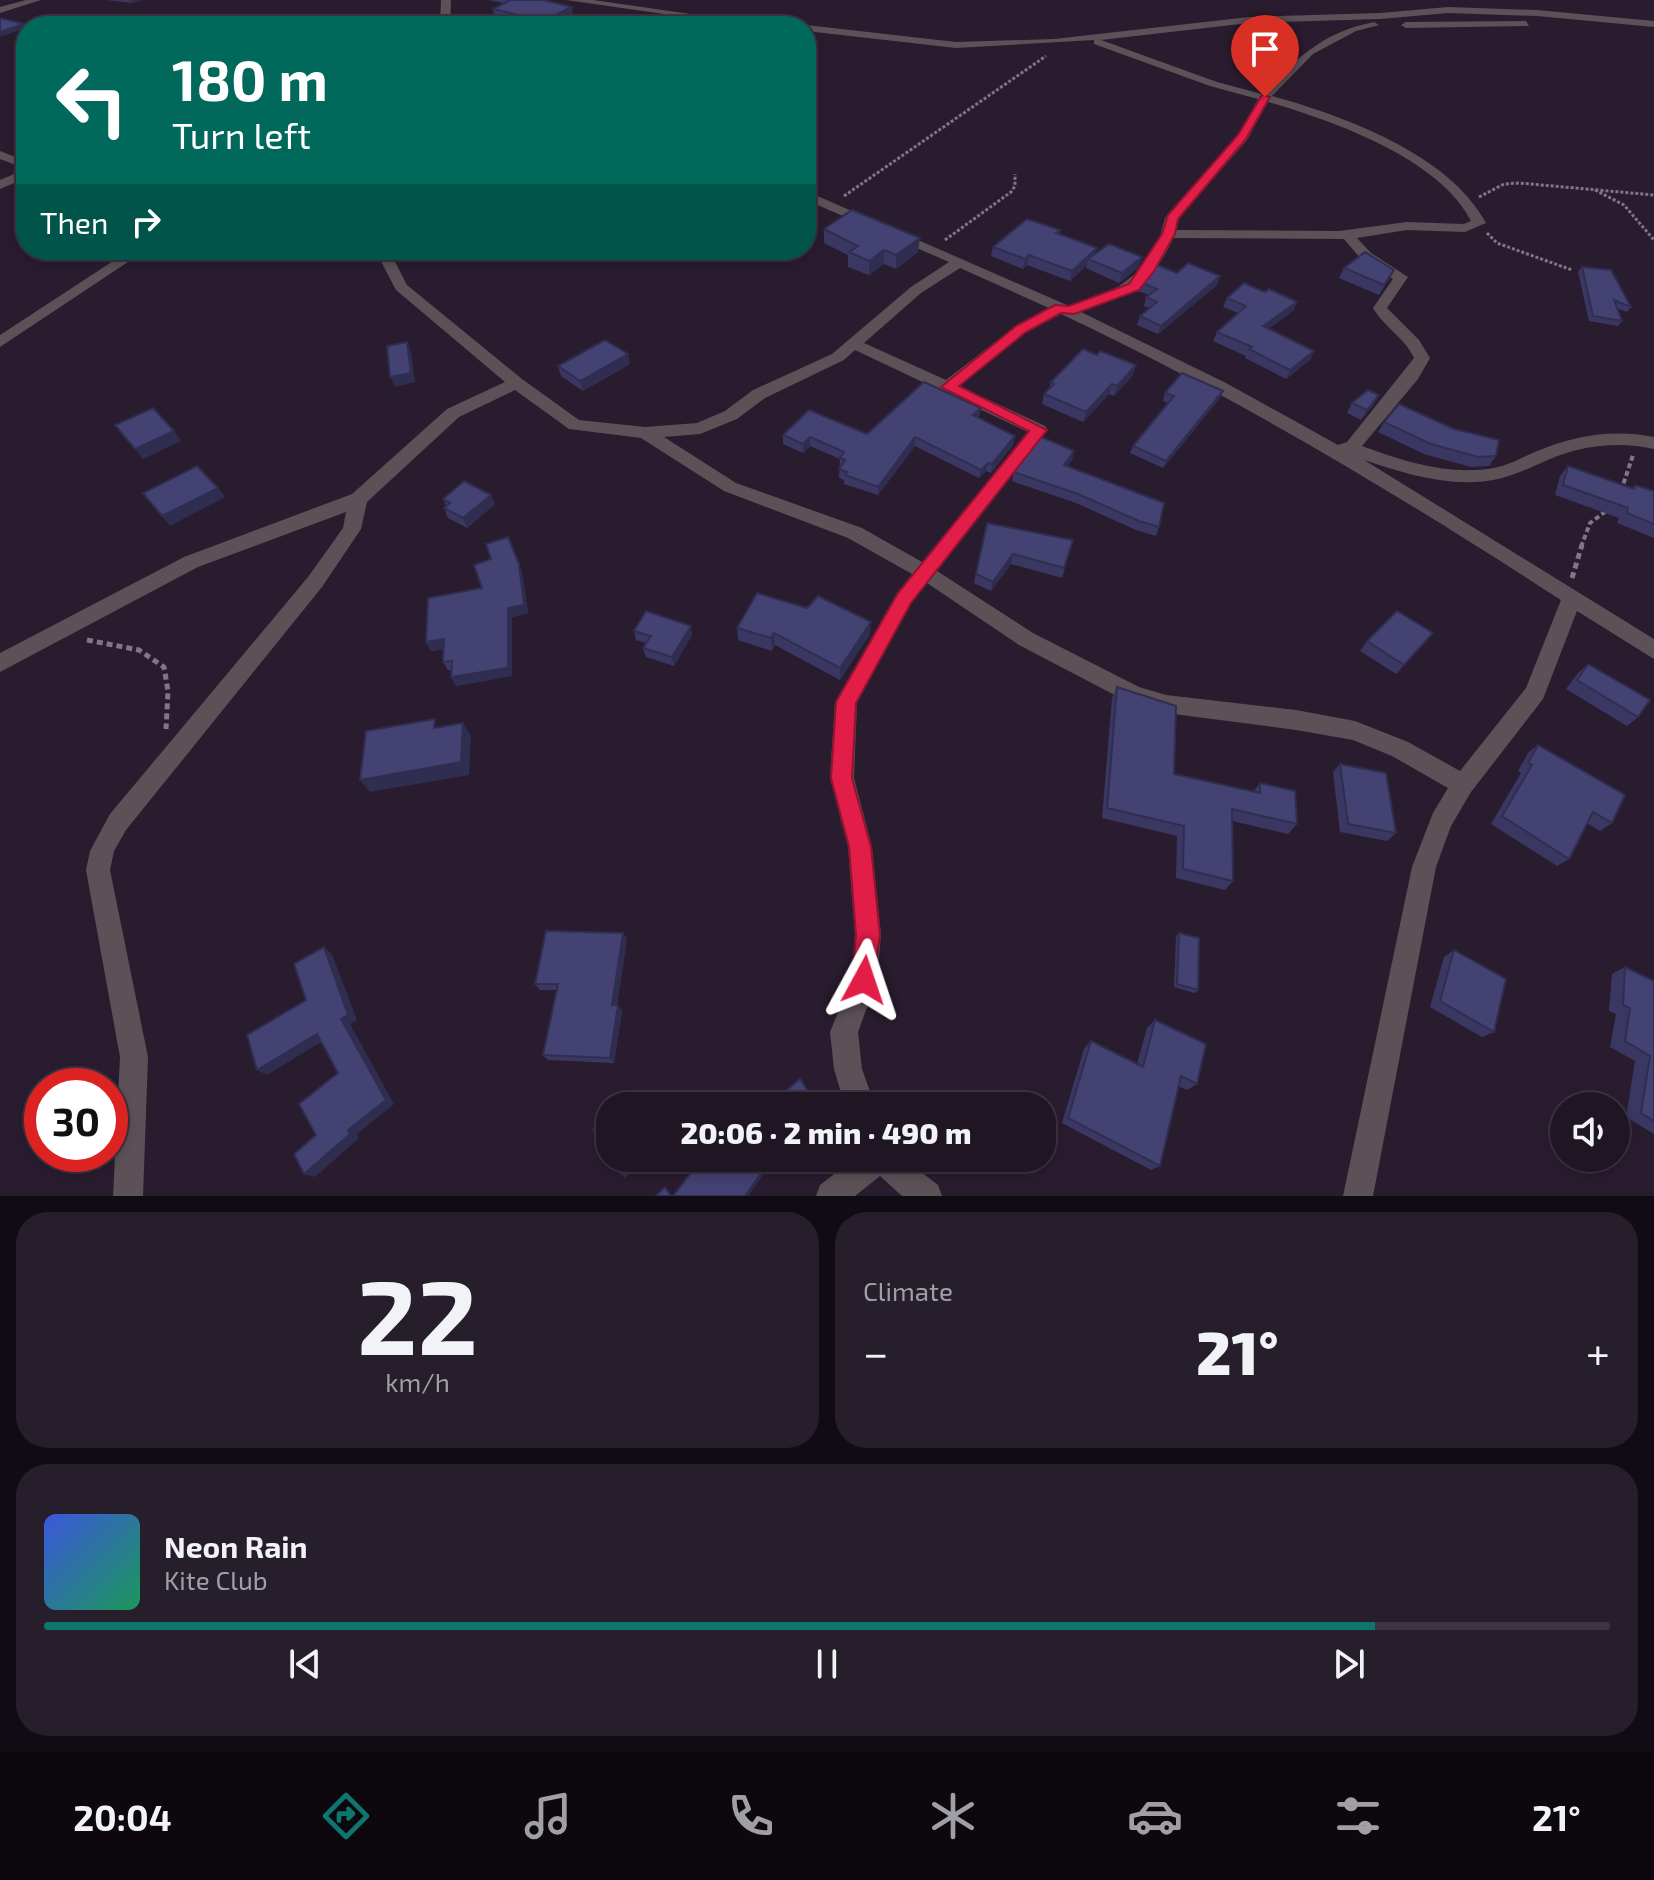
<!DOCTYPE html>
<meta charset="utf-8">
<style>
:root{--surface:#1f1523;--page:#271e2b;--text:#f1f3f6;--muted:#a19fa6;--line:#3c3441;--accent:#0f766e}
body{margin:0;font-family:"Exo 2",sans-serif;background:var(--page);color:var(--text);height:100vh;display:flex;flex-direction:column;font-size:30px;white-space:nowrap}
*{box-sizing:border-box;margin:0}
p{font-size:26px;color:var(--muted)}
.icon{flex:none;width:44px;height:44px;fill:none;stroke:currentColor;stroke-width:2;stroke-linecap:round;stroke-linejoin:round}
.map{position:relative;height:1196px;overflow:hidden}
.details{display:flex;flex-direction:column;gap:16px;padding:16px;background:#110c13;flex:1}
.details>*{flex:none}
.guide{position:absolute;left:16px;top:16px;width:800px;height:244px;border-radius:32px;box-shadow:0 4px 12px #0003,0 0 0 2px var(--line);background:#00695c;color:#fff;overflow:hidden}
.buttons{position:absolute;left:1550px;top:1092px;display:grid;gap:16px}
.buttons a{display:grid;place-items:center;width:80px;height:80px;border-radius:50%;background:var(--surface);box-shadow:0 4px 12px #0003,0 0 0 2px var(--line);font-size:40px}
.speed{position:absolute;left:24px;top:1068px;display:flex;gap:16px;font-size:40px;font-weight:700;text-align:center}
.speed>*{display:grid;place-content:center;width:104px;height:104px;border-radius:50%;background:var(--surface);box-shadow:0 4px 12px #0003,0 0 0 2px var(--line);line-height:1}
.speed .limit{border:12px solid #d22;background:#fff;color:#111}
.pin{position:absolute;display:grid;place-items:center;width:68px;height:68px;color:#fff;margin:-82px -34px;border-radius:50% 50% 50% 0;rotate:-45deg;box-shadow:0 0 8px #0007}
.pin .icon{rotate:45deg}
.me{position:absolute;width:88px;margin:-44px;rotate:5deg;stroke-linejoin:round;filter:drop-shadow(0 0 6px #0008)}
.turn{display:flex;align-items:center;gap:28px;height:168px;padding:0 24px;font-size:36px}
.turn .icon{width:104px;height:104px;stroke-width:2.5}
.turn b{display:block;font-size:56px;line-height:68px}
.then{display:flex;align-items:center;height:76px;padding:0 24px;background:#0003;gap:16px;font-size:30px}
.big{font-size:60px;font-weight:800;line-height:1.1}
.details .widget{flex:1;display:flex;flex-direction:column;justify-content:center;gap:12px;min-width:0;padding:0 28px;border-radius:32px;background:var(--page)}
.details .dial{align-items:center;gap:0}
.dial b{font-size:104px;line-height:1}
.song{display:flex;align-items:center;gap:24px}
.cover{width:96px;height:96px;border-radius:12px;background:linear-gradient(135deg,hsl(230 70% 55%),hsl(150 70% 35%))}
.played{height:8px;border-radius:4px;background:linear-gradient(90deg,var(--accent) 85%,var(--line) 85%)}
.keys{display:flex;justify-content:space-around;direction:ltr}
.heat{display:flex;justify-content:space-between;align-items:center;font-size:44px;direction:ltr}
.details .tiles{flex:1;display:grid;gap:16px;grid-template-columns:1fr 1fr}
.widget:last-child{grid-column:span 2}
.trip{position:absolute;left:596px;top:1092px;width:460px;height:80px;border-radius:32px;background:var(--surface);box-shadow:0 4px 12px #0003,0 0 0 2px var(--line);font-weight:800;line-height:80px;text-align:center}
.tab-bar{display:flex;height:128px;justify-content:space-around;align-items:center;background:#0c080e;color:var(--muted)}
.tab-bar .icon{width:56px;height:56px}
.tab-bar .active{color:var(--accent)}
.tab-bar b{font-size:36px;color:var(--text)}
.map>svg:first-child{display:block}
</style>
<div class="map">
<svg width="1654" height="1196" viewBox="0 0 1654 1196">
<rect width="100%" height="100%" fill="#291c2f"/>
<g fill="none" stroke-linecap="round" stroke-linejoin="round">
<g stroke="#817687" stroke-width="3" stroke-dasharray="3 2" stroke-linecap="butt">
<path d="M1595,190L1624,205L1654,240"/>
<path d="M844,196L1046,56"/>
<path d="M1479,197L1504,184L1519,183L1654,195"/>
<path d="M1487,233L1497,243L1572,270"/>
<path d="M945,240L1011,192L1015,186V174"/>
</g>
<g stroke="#817687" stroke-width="4" stroke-dasharray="5 3" stroke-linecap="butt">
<path d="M1621,491L1633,455"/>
<path d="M1581,547L1590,523L1609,509"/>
</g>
<g stroke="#817687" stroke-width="5" stroke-dasharray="6 4" stroke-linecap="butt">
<path d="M1572,578L1582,545"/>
<path d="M87,640L139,650L164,667L168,691L166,729"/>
</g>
<g fill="#5c5157" fill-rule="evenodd">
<path d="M26,0H41L0,13V7Z"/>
<path d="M441,0H451L450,26H440Z"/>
<path d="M566,0H593L775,26H748Z"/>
<path d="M1448,7L1537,10L1654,21V27L1537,16L1448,13L1380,19L1249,23L1101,40L1217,82L1262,94C1297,58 1323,32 1374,22L1379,25L1356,31L1313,54L1272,96C1344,116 1449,154 1486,223L1465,232L1407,230L1357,238L1371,253L1408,277L1387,308L1419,340L1430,358L1418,379L1362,446C1403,461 1449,476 1494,468C1510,465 1524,456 1540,450C1576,435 1615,429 1654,437V449C1619,441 1583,445 1550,459C1533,466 1517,475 1498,479C1453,489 1406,474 1364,460L1654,639V659L1577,611L1543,699L1471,792L1451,826L1436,867L1373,1196H1343L1412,867L1433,813L1448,788L1392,756L1353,740L1296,730L1166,713L1126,701L1019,645L927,583L911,603L857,703L854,778L872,847L881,935L877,980L858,1032L862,1069L875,1106H845L834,1069L830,1032L851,980L855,935L848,847L830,778L835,702L897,593L912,574L848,538L724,491L641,438L569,429L515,390L459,417L367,502L361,529L322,587L126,830L114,851L110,870L148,1057L143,1196H113L120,1057L86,870L90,851L110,814L308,577L343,528L346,512L198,567L0,672V653L184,557L352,494L447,409L505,382L396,290L375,250H389L407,285L522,379L579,420L645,427L697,423L725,411L753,390L832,354L911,287L949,262L806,200V191L1069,306L1118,287L1143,268L1159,240L1165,218L1238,136L1258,99L1210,86L1094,44V40L956,48L806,31V26H803L806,25L956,42L1054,39L1249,17L1380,13ZM1268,102C1333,121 1439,158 1471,221L1464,224L1407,222L1339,231L1175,230L1178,219L1247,140ZM1173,238L1344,239L1361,259L1393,279L1373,308C1384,327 1405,338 1414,358L1347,442L1338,445L1226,383L1081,312C1123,297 1155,282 1173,238ZM960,268L1049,308L1016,326L946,380L864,343L921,293ZM1061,314C1235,396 1399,495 1561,600L1526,688L1460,771L1408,742L1355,721L1296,710L1166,695L1139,687L1033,633L937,571L1048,430L1045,426L959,386L1026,332ZM855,350L1028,432L922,562L862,528L736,483L664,437L700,434L737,419L765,398L844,360Z"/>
<path d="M1526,21L1529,26L1406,28L1401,25L1406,22Z"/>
<path d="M0,151L26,161V169L0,159Z"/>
<path d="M26,169V178L0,189V180Z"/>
<path d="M130,250H146L0,347V335Z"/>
<path d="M855,1158H903L938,1185L942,1196H902L880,1176L855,1196H816L820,1185Z"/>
</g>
</g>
<g fill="#3a3863">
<path d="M106,0H142L132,3Z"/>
<path d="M487,0H543L573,13L547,26H539L494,15L493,9L504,3Z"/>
<path d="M824,229L918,252L896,269L884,264L869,275L848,267V255L824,243Z"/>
<path d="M1060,230L1059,234L1095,254L1139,267L1119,283L1086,268L1087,265L1070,281L1027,265L1023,269L991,256L993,247Z"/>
<path d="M1582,267L1631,307L1627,312L1617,308L1622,321L1618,326L1589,321L1578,272Z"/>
<path d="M1344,268L1394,270L1379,295L1339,278Z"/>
<path d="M1177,273L1220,276L1217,285L1158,334L1137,325L1140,316L1149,308L1144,306L1146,297L1149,295L1135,290L1138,281Z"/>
<path d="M1265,292L1297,302L1293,311L1268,329L1314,351L1310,360L1286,379L1245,358L1246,356L1213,341L1217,332L1238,313L1223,307L1227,298Z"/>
<path d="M630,364L583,391L561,376L558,366Z"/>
<path d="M1133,375L1114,396L1109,394L1083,422L1042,404L1044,394L1049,389L1051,382Z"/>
<path d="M1165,393L1220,398L1163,468L1130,453L1133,446L1168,403L1163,401Z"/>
<path d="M1352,403L1373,405L1361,420L1347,413Z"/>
<path d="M981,408L979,417L1013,445L991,473L986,471L979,478L915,446L878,495L844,484V480L839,478L840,459L810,446L803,453L783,444V435L867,434Z"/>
<path d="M1384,422L1496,456L1489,466L1471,467L1424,454L1378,432Z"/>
<path d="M1074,451L1072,460L1067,466L1159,527L1156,536L1136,530L1076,503L1012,481L1014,472Z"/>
<path d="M1568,466L1632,488L1635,485L1654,491V538L1617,523L1619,518L1555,495L1560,476Z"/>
<path d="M443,499L495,504L467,528L448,518L444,508L446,506Z"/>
<path d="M987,523L1073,540L1062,578L1011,564L991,591L974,583Z"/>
<path d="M508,537L522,573L528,613L512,617V676L456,686L451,677V670H448L443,662L444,649L431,651L426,642L482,588Z"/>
<path d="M737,628L870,634L840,680L775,645L772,651L738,640Z"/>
<path d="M634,631L692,635L674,666L646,657L643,648L646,643L636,640Z"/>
<path d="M1433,633L1396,674L1360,651L1367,641Z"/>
<path d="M1588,664L1638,717L1627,726L1566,689L1578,673Z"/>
<path d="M1117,687L1174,774L1253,792L1260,783L1297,824L1288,834L1232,821L1233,881L1225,890L1176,878L1177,836L1102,818L1112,698Z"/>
<path d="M1538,745L1612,823L1600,831L1587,823L1569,859L1557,866L1491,824L1521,773L1518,771L1528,753Z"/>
<path d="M1340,764L1396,833L1387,841L1340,832L1333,772Z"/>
<path d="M623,933L627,939L617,1005L622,1011L614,1063L548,1060L543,1055L557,990H540L535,984Z"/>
<path d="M1179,933L1198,990L1195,993L1174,987L1176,936Z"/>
<path d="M1454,950L1494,1032L1482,1037L1430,1007L1444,957Z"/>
<path d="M1625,967L1654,981V1134L1626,1117L1635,1061L1610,1047L1616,1014L1609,1011L1612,974Z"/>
<path d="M1155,1020L1197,1084L1187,1090L1178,1086L1160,1166L1151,1170L1062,1123L1084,1049L1091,1041L1137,1064L1147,1028Z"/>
</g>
<g fill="#302e50">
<path d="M130,0H142L132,3Z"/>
<path d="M572,7L573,13L547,26H544L543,21Z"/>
<path d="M24,24L26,28L0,37V32Z"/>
<path d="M920,238L918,252L896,269V255Z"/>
<path d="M1097,248L1094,258L1088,259L1087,265L1070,281L1072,271Z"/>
<path d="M884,250V264L869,275V261Z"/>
<path d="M1029,255L1027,265L1023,269L1025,259Z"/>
<path d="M1142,257L1139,267L1119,283L1122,273Z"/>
<path d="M1220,276L1217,285L1158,334L1161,326Z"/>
<path d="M1297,302L1293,311L1259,335L1263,326Z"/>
<path d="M407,342L411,352L415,382L395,387L390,377Z"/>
<path d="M1314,351L1310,360L1286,379L1290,370Z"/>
<path d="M628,354L630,364L583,391L580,381Z"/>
<path d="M1136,365L1133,375L1114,396L1117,386Z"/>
<path d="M1112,384L1109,394L1083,422L1086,412Z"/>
<path d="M1223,391L1220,398L1163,468L1166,461Z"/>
<path d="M1379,395L1373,405L1361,420L1367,410Z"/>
<path d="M981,408L979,417L972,424L973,415Z"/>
<path d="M174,431L181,441L143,459L135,449Z"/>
<path d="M1015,436L1013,445L991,473L992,464Z"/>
<path d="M810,437V446L803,453V444Z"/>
<path d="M915,437V446L878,495V487Z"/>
<path d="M1074,451L1072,460L1062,474L1064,465Z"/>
<path d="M988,463L986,471L979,478L981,470Z"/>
<path d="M218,488L225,497L170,526L162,516Z"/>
<path d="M491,495L495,504L467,528L463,518Z"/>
<path d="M1013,554L1011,564L991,591L993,582Z"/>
<path d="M519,564L522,573L528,613L512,617V676L456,686L451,677L508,608Z"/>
<path d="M871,622L870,634L840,680V668Z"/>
<path d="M691,626L692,635L674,666L672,657Z"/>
<path d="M774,633L775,645L772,651L771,638Z"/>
<path d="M444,639L449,648L431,651L426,642Z"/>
<path d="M463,723L471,736L469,775L370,792L360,780Z"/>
<path d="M623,933L627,939L616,1011L612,1005Z"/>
<path d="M324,947L332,954L357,1020L350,1024L394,1104L357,1134L359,1138L315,1177L304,1174L348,1130L341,1019Z"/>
<path d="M618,1005L622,1011L614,1063L610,1058Z"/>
<path d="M317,1034L326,1039L267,1075L257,1070Z"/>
<path d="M641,1158H648L625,1178L621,1174Z"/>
<path d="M793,1158H797L777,1175L776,1172Z"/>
<path d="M769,1162L770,1165L748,1196H745Z"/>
</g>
<g fill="#444173" stroke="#302e50" stroke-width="2">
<path d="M511,0H543L572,7L543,21L493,9Z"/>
<path d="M0,18L24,24L0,32Z"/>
<path d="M852,210L920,238L896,255L884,250L869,261L849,252L858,246L824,229Z"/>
<path d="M1027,219L1060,230L1056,233L1097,248L1072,271L1029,255L1025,259L993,247Z"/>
<path d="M1109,244L1142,257L1122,273L1088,259Z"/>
<path d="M1365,252L1394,270L1384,285L1344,268Z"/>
<path d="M1188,263L1220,276L1161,326L1140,316L1157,302L1146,297L1157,289L1138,281L1157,265L1177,273Z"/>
<path d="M1582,267L1611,270L1631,307L1614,300L1622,321L1593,316Z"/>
<path d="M1244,283L1265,292L1269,289L1297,302L1263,326L1314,351L1290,370L1249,349L1252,347L1217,332L1246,306L1227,298Z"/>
<path d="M605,340L628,354L580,381L558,366Z"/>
<path d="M407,342L411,373L390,377L387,346Z"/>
<path d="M1083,349L1097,355L1100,351L1136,365L1117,386L1112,384L1086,412L1044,394L1054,384L1051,382Z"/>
<path d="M1182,373L1223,391L1166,461L1133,446L1174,396L1165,393Z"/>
<path d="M924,382L981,408L973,415L1015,436L992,464L988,463L981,470L915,437L878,487L845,475L847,472L839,469L845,460L840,458L844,452L810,437L803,444L783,435L809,410L867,434Z"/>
<path d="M1368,390L1379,395L1367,410L1352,403Z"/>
<path d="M1399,404L1454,429L1499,440L1496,456L1478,457L1431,444L1384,422Z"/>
<path d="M153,408L174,431L135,449L115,425Z"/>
<path d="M1041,437L1074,451L1064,465L1164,503L1159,527L1139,521L1078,494L1014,472Z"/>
<path d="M197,466L218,488L162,516L143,493Z"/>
<path d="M1568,466L1634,489L1635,485L1654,491V524L1627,513L1628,508L1563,485Z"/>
<path d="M464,481L491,495L463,518L444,508L450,503L443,499Z"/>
<path d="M987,523L1073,540L1064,568L1013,554L993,582L976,574Z"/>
<path d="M508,537L519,564L524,605L508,608V668L451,677L452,661L443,662L444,639L426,642L428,598L482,588L474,565L491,559L486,544Z"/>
<path d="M757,593L807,608L818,596L871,622L840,668L774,633L771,638L737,628Z"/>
<path d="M646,611L691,626L672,657L643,648L651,636L634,631Z"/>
<path d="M1397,611L1433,633L1404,665L1367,641Z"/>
<path d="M1588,664L1650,700L1638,717L1577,680Z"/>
<path d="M1117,687L1176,706L1174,774L1260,793V783L1295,791L1297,824L1232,809L1233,881L1183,869L1184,826L1107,808Z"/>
<path d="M435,719L434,728L463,723L461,762L360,780L366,731Z"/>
<path d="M1538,745L1625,795L1612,823L1593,812L1569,859L1502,816L1532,765L1528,763Z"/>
<path d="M1340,764L1386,773L1396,833L1348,824Z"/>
<path d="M546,931L623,933L612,1005H618L610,1058L543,1055L558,984H535Z"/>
<path d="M1179,933L1199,938L1198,990L1177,984Z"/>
<path d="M324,947L348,1015L341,1019L386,1100L348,1130L350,1134L304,1174L294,1154L316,1135L299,1104L338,1073L317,1034L257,1070L247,1035L306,1000L294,964Z"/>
<path d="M1454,950L1506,979L1494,1032L1440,1001Z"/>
<path d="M1625,967L1654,981V1121L1641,1113L1650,1056L1625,1041L1630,1008L1623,1005Z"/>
<path d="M1155,1020L1206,1044L1197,1084L1181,1076L1160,1166L1068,1118L1091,1041L1143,1067Z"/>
<path d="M800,1079L818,1106H768Z"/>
<path d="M610,1114V1156L593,1129Z"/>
<path d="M611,1158H641L621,1174Z"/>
<path d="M702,1158H793L776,1172L769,1162L745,1196H673Z"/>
<path d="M665,1187L671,1196H656Z"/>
</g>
<path fill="#e11d48" stroke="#92132f" stroke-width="2" d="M1262,95L1270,97L1246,139L1178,219L1175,234L1154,271L1139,290L1074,314L1061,313L1026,332L959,386L1047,430L911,603L856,703L852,778L871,847L880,935L872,989L864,992L855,989L852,980L856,935L849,847L831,778L836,702L898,593L1029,431L941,387L1016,326L1055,305L1069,306L1129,284L1162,234L1168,215L1238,135Z"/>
</svg>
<div class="buttons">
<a><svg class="icon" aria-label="sound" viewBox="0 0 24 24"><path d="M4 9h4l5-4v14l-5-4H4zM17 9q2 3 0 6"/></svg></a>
</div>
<div class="speed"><div class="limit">30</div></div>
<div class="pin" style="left:1265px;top:97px;background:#d93025"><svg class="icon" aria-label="arrive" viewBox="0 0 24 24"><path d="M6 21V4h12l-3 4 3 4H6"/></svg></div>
<svg class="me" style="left:864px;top:980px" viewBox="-20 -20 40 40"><path d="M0-17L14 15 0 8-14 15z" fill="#e11d48" stroke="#fff" stroke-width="4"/></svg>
<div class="trip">20:06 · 2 min · 490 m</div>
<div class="guide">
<div class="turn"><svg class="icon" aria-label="left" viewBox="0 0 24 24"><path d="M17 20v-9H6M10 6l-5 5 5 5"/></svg><div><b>180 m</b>Turn left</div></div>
<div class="then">Then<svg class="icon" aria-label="right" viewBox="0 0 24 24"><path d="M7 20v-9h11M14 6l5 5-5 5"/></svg></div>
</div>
</div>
<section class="details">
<div class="tiles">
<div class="widget dial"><b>22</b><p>km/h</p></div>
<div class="widget"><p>Climate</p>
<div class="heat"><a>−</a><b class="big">21°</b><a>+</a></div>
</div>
<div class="widget">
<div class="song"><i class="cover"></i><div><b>Neon Rain</b><p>Kite Club</p></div></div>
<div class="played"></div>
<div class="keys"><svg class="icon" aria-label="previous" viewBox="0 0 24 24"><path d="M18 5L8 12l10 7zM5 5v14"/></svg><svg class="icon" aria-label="pause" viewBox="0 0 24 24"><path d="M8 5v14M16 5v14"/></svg><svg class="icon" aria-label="next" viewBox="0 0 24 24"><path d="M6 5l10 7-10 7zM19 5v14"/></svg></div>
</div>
</div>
</section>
<nav class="tab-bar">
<b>20:04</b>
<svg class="icon active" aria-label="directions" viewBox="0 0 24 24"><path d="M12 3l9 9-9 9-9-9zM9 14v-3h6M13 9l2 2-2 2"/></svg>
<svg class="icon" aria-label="music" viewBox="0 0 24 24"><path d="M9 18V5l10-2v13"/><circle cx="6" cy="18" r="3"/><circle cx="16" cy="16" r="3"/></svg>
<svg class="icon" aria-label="phone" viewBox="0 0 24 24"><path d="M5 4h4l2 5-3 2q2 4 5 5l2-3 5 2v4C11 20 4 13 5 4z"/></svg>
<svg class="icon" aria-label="climate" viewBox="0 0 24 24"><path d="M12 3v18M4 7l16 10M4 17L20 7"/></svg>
<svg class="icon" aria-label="car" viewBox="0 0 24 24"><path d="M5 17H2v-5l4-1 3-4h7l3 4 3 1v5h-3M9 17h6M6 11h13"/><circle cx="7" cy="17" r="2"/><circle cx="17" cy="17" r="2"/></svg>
<svg class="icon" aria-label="filters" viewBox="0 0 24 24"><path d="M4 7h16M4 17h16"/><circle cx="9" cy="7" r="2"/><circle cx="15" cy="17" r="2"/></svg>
<b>21°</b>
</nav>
